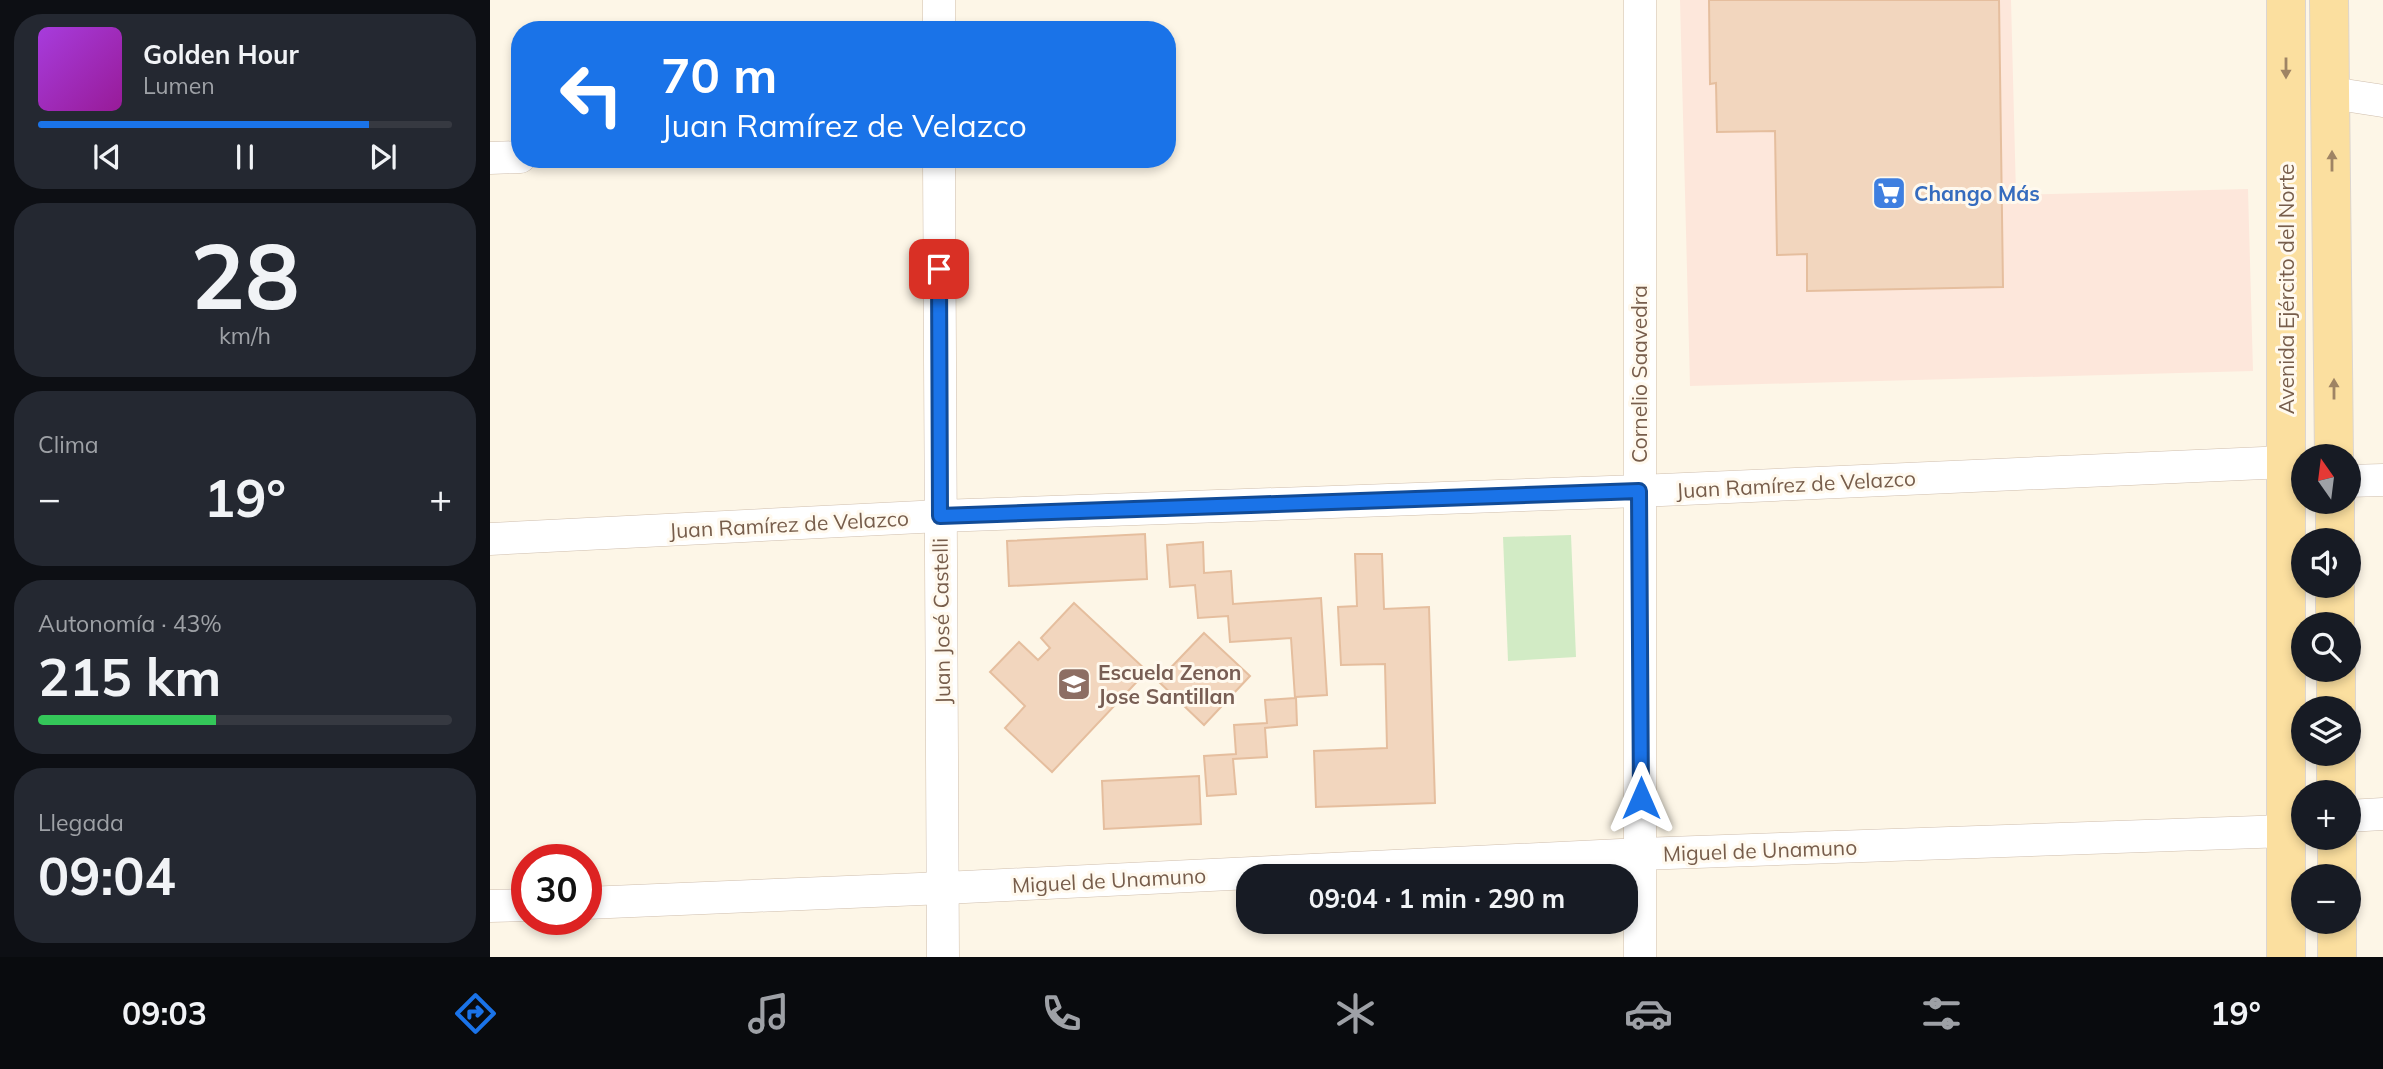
<!DOCTYPE html>
<html lang="es">
<meta charset="utf-8">
<style>
:root{--surface:#171b24;--page:#242831;--text:#f1f3f6;--muted:#9ea1a6;--line:#363941;--accent:#1a73e8}
body{margin:0;font-family:Mulish,sans-serif;background:var(--page);color:var(--text);height:100vh;display:flex;flex-direction:column;font-size:26px;white-space:nowrap}
*{box-sizing:border-box;margin:0}
p{font-size:23px;color:var(--muted)}
.icon{flex:none;width:38px;height:38px;fill:none;stroke:currentColor;stroke-width:2;stroke-linecap:round;stroke-linejoin:round}
.map{position:relative;flex:1;overflow:hidden}
.details{display:flex;flex-direction:column;gap:14px;padding:14px;background:#0d0f14;width:490px}
.details>*{flex:none}
.hud{position:absolute;left:21px;top:21px;width:665px;height:147px;border-radius:28px;box-shadow:0 4px 10px #0003;background:#1a73e8;color:#fff;overflow:hidden}
.needle{width:46px;rotate:346deg}
.fabs{position:absolute;left:1801px;top:444px;display:grid;gap:14px}
.fabs a{display:grid;place-items:center;width:70px;height:70px;border-radius:50%;background:var(--surface);box-shadow:0 4px 10px #0003;font-size:35px}
.speed{position:absolute;left:21px;top:844px;display:flex;gap:14px;font-size:35px;font-weight:700;text-align:center}
.speed>*{display:grid;place-content:center;width:91px;height:91px;border-radius:50%;background:var(--surface);box-shadow:0 4px 10px #0003;line-height:1}
.speed .limit{border:10px solid #d22;background:#fff;color:#111}
.pin{position:absolute;display:grid;place-items:center;width:60px;height:60px;color:#fff;margin:-30px;border-radius:14px;box-shadow:0 4px 10px #0006}
.me{position:absolute;width:77px;margin:-38px;rotate:0deg;stroke-linejoin:round;filter:drop-shadow(0 0 5px #0008)}
.turn{display:flex;align-items:center;gap:24px;height:147px;padding:0 35px;font-size:32px}
.turn .icon{width:91px;height:91px;stroke-width:2.5}
.turn b{display:block;font-size:49px;line-height:60px}
.big{font-size:52px;font-weight:700;line-height:1.1}
.details .tile{flex:1;display:flex;flex-direction:column;justify-content:center;gap:10px;min-width:0;padding:0 24px;border-radius:28px;background:var(--page)}
.details .dial{align-items:center;gap:0}
.dial b{font-size:91px;line-height:1}
.song{display:flex;align-items:center;gap:21px}
.cover{width:84px;height:84px;border-radius:10px;background:linear-gradient(135deg,hsl(280 70% 55%),hsl(300 70% 35%))}
.played{height:7px;border-radius:4px;background:linear-gradient(90deg,var(--accent) 80%,var(--line) 80%)}
.keys{display:flex;justify-content:space-around;direction:ltr}
.heat{display:flex;justify-content:space-between;align-items:center;font-size:38px;direction:ltr}
.charge{height:10px;border-radius:5px;background:linear-gradient(90deg,#34c759 43%,var(--line) 0)}
.trip{position:absolute;left:746px;top:864px;width:402px;height:70px;border-radius:28px;background:var(--surface);box-shadow:0 4px 10px #0003;font-weight:700;line-height:70px;text-align:center}
.menu{display:flex;height:112px;justify-content:space-around;align-items:center;background:#090b0e;color:var(--muted)}
.menu .icon{width:49px;height:49px}
.menu .on{color:var(--accent)}
.menu b{font-size:32px;color:var(--text)}
main{display:flex;flex:1;min-height:0}
.map>svg:first-child{display:block}
</style>
<main>
<section class="details">
<div class="tile">
<div class="song"><i class="cover"></i><div><b>Golden Hour</b><p>Lumen</p></div></div>
<div class="played"></div>
<div class="keys"><svg class="icon" aria-label="previous" viewBox="0 0 24 24"><path d="M18 5L8 12l10 7zM5 5v14"/></svg><svg class="icon" aria-label="pause" viewBox="0 0 24 24"><path d="M8 5v14M16 5v14"/></svg><svg class="icon" aria-label="next" viewBox="0 0 24 24"><path d="M6 5l10 7-10 7zM19 5v14"/></svg></div>
</div>
<div class="tile dial"><b>28</b><p>km/h</p></div>
<div class="tile"><p>Clima</p>
<div class="heat"><a>−</a><b class="big">19°</b><a>+</a></div>
</div>
<div class="tile"><p>Autonomía · 43%</p><b class="big">215 km</b><div class="charge"></div></div>
<div class="tile"><p>Llegada</p><b class="big">09:04</b></div>
</section>
<div class="map">
<svg width="1893" height="957" viewBox="0 0 1893 957">
<rect width="100%" height="100%" fill="#fdf6e7"/>
<path fill="#fde7db" d="M1190,0H1521L1526,195L1758,189L1763,371L1200,386Z"/>
<path fill="#d2ebc5" d="M1081,535L1086,657L1018,661L1013,537Z"/>
<g fill="#f2d6be" stroke="#e5be9e" stroke-width="2">
<path d="M1219,0H1509L1513,287L1317,291V254L1287,255L1285,131L1227,132L1226,83L1220,84Z"/>
<path d="M655,534L657,579L519,586L517,541Z"/>
<path d="M713,542L714,573L741,571L743,604L831,598L837,695L806,697L807,725L775,728L777,757L743,759L746,794L717,796L714,756L746,754L744,725L777,723L775,700L805,698L801,638L740,642L738,616L708,618L705,585L680,587L677,545Z"/>
<path d="M865,554H892L894,609L939,607L945,803L826,807L824,751L897,748L895,664L851,665L848,607L867,606Z"/>
<path d="M584,603L657,671L562,772L515,728L535,706L500,672L529,642L548,660L560,648L551,638Z"/>
<path d="M714,633L760,676L714,725L668,681Z"/>
<path d="M709,776L711,824L614,829L612,781Z"/>
</g>
<g fill="none" stroke-linecap="round" stroke-linejoin="round">
<g stroke="#cfbead" stroke-width="33">
<g id="minor">
<path d="M1150,0V957"/>
<path d="M449,30V0"/>
<path d="M1841,93L1893,101"/>
<path d="M0,158L30,157"/>
<path d="M449,159L453,957"/>
<path d="M1858,481L1893,480"/>
<path d="M0,539L450,516L1149,491L1796,462L1813,469"/>
<path d="M1858,816L1893,814"/>
<path d="M96,903L454,888L1151,854L1796,831L1813,826"/>
<path d="M0,906L37,905"/>
</g>
</g>
<g stroke="#dcd5d0" stroke-width="40">
<g id="primary">
<path d="M1796,0V957"/>
<path d="M1839,0L1844,457"/>
<path d="M1845,502V541"/>
<path d="M1845,586V625"/>
<path d="M1846,670V709"/>
<path d="M1846,754V793"/>
<path d="M1847,838V877"/>
<path d="M1847,922V957"/>
</g>
</g>
<use href="#minor" stroke="#fff" stroke-width="32"/>
<use href="#primary" stroke="#fbdf9f" stroke-width="38"/>
</g>
<defs><path id="oneway-solid" d="M-6-.8H1V-3.2L6.5 0L1 3.2V.8H-6Z" transform="scale(1.75)"/></defs>
<g fill="#9f8464">
<use href="#oneway-solid" transform="translate(1796 68) rotate(90)"/>
<use href="#oneway-solid" transform="translate(1842 161) rotate(-90)"/>
<use href="#oneway-solid" transform="translate(1844 389) rotate(-90)"/>
</g>
<g fill="none" stroke-linecap="round" stroke-linejoin="round">
<g stroke="#114b97" stroke-width="18">
<path id="route" d="M449,269L450,516L1149,491L1151,798"/>
</g>
<use href="#route" stroke="#1a73e8" stroke-width="12"/>
</g>
<defs>
<g id="supermarket-square" transform="scale(1.75)"><rect x="-9" y="-9" width="18" height="18" rx="4" fill="#3f7fe0" stroke="#fff9ee"/><path d="M-6-5.5h2.5l.6 2H6L4.5 2H-2.5L-4.4-4H-6ZM-1.5 3.2a1.3 1.3 0 1 0 .1 0ZM3 3.2a1.3 1.3 0 1 0 .1 0Z" fill="#fff"/></g>
<g id="school-square" transform="scale(1.75)"><rect x="-9" y="-9" width="18" height="18" rx="4" fill="#8d6e63" stroke="#fff9ee"/><path d="M0-5L7-2L0 1L-7-2ZM-4 1L0 2.5L4 1V4Q0 6-4 4Z" fill="#fff"/></g>
</defs>
<g fill-rule="evenodd">
<use href="#supermarket-square" x="1399" y="193"/>
<use href="#school-square" x="584" y="684"/>
</g>
<g text-anchor="middle" dominant-baseline="central" stroke-width="6" stroke-linejoin="round" paint-order="stroke">
<g font-size="21" font-weight="bold" fill="#366cbe" stroke="#fff9ee" text-anchor="start">
<text x="1424" y="193">Chango Más</text>
</g>
<g font-size="21" fill="#775d4b" stroke="#fff9ee">
<text transform="translate(1796 289) rotate(-90)">Avenida Ejército del Norte</text>
<text transform="translate(1149 374) rotate(-90)">Cornelio Saavedra</text>
<text transform="translate(1306 484) rotate(-3)">Juan Ramírez de Velazco</text>
<text transform="translate(299 524) rotate(-3)">Juan Ramírez de Velazco</text>
<text transform="translate(451 621) rotate(-91)">Juan José Castelli</text>
<text transform="translate(1270 850) rotate(-2)">Miguel de Unamuno</text>
<text transform="translate(619 880) rotate(-3)">Miguel de Unamuno</text>
</g>
<g font-size="21" font-weight="bold" fill="#785e54" stroke="#fff9ee" text-anchor="start">
<text x="608" y="672">Escuela Zenon<tspan x="608" dy="24">Jose Santillan</tspan></text>
</g>
</g>
</svg>
<div class="fabs">
<a><svg class="needle" viewBox="-14 -14 28 28"><path d="M0-13l5 13h-10z" fill="#e53935"/><path d="M0 13l5-13h-10z" fill="#9ea1a6"/></svg></a>
<a><svg class="icon" aria-label="sound" viewBox="0 0 24 24"><path d="M4 9h4l5-4v14l-5-4H4zM17 9q2 3 0 6"/></svg></a>
<a><svg class="icon" aria-label="search" viewBox="0 0 24 24"><circle cx="10" cy="10" r="6"/><path d="M15 15l6 6"/></svg></a>
<a><svg class="icon" aria-label="layers" viewBox="0 0 24 24"><path d="M12 4l9 5-9 5-9-5zM3 14l9 5 9-5"/></svg></a>
<a>+</a>
<a>−</a>
</div>
<div class="speed"><div class="limit">30</div></div>
<div class="pin" style="left:449px;top:269px;background:#d93025"><svg class="icon" aria-label="arrive" viewBox="0 0 24 24"><path d="M6 21V4h12l-3 4 3 4H6"/></svg></div>
<svg class="me" style="left:1151px;top:798px" viewBox="-20 -20 40 40"><path d="M0-17L14 15 0 8-14 15z" fill="#1a73e8" stroke="#fff" stroke-width="4"/></svg>
<div class="trip">09:04 · 1 min · 290 m</div>
<div class="hud">
<div class="turn"><svg class="icon" aria-label="left" viewBox="0 0 24 24"><path d="M17 20v-9H6M10 6l-5 5 5 5"/></svg><div><b>70 m</b>Juan Ramírez de Velazco</div></div>
</div>
</div>
</main>
<nav class="menu">
<b>09:03</b>
<svg class="icon on" aria-label="directions" viewBox="0 0 24 24"><path d="M12 3l9 9-9 9-9-9zM9 14v-3h6M13 9l2 2-2 2"/></svg>
<svg class="icon" aria-label="music" viewBox="0 0 24 24"><path d="M9 18V5l10-2v13"/><circle cx="6" cy="18" r="3"/><circle cx="16" cy="16" r="3"/></svg>
<svg class="icon" aria-label="phone" viewBox="0 0 24 24"><path d="M5 4h4l2 5-3 2q2 4 5 5l2-3 5 2v4C11 20 4 13 5 4z"/></svg>
<svg class="icon" aria-label="climate" viewBox="0 0 24 24"><path d="M12 3v18M4 7l16 10M4 17L20 7"/></svg>
<svg class="icon" aria-label="car" viewBox="0 0 24 24"><path d="M5 17H2v-5l4-1 3-4h7l3 4 3 1v5h-3M9 17h6M6 11h13"/><circle cx="7" cy="17" r="2"/><circle cx="17" cy="17" r="2"/></svg>
<svg class="icon" aria-label="filters" viewBox="0 0 24 24"><path d="M4 7h16M4 17h16"/><circle cx="9" cy="7" r="2"/><circle cx="15" cy="17" r="2"/></svg>
<b>19°</b>
</nav>
